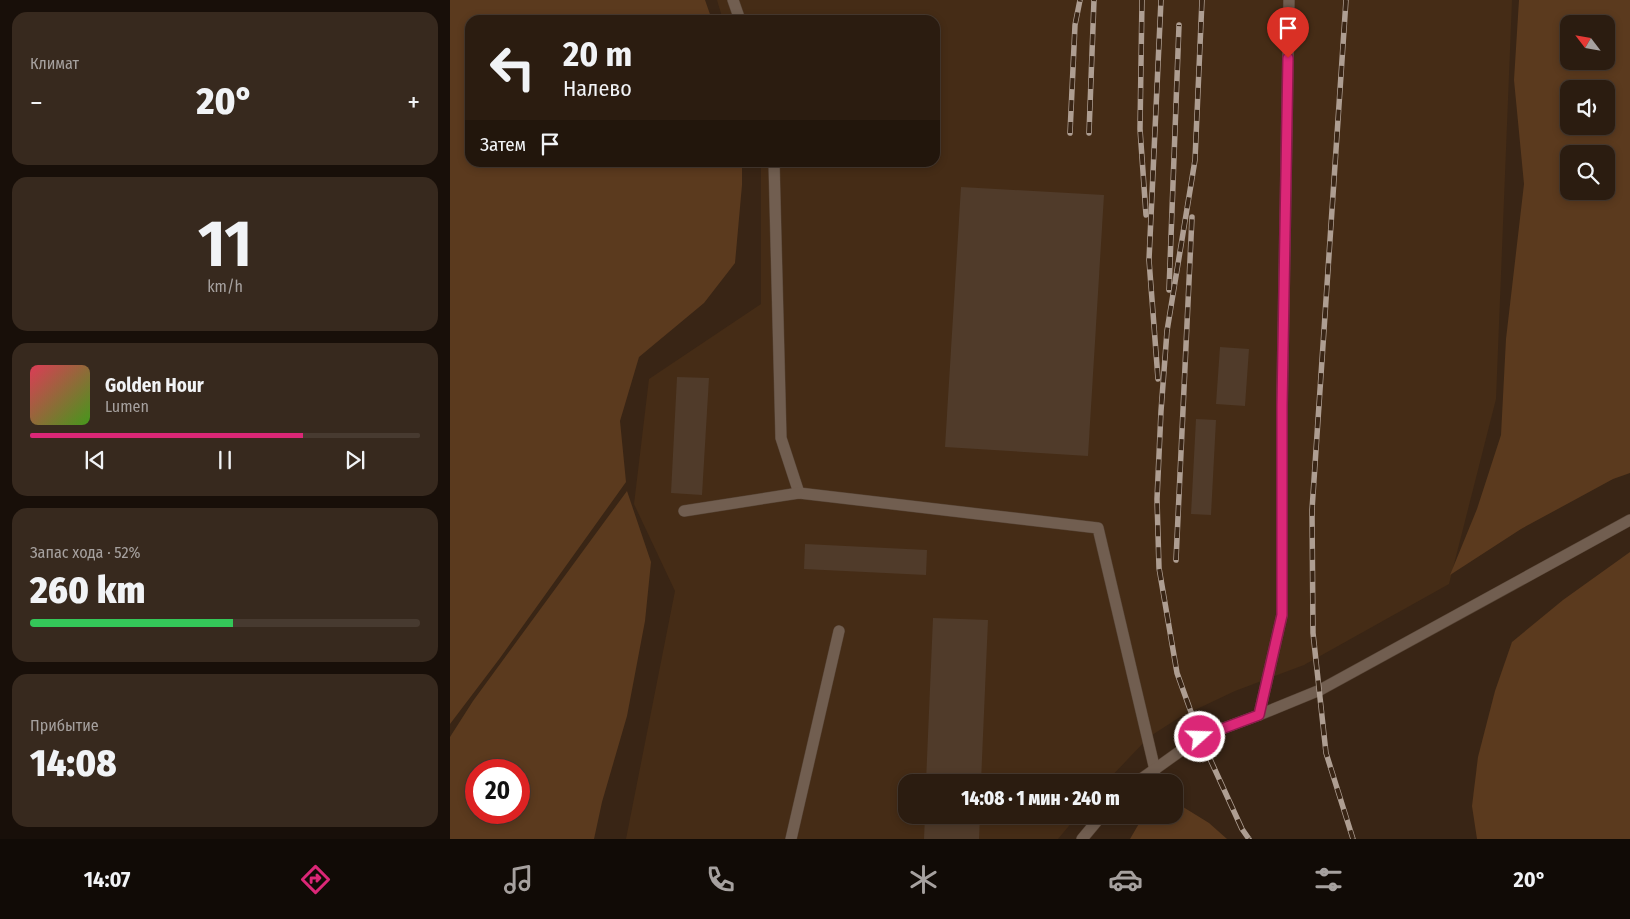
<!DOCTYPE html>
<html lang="ru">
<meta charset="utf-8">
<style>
:root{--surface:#2b1c10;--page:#37291e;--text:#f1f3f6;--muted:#a6a19f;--line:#473a30;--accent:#db2777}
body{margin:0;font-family:"Fira Sans Condensed",sans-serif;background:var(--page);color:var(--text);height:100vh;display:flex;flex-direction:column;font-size:19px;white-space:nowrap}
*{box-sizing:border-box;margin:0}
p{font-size:16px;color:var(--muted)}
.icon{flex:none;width:28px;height:28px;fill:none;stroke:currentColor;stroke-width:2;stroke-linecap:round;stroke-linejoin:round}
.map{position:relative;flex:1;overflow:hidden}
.panel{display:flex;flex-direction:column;gap:12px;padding:12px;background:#180f09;width:450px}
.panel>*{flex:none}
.guide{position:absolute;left:15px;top:15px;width:475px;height:152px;border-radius:15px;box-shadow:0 2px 8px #0003,0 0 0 1px var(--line);background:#2b1c10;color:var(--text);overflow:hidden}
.needle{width:32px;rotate:301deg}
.buttons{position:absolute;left:1110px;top:15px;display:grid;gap:10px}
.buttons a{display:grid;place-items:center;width:55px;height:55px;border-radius:10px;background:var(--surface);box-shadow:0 2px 8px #0003,0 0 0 1px var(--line);font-size:25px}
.speed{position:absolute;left:15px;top:759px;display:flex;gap:10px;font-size:25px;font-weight:700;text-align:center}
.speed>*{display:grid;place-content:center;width:65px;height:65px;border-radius:50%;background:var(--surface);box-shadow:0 2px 8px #0003,0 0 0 1px var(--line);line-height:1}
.speed .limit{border:8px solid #d22;background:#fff;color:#111}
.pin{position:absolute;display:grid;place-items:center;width:42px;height:42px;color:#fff;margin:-51px -21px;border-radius:50% 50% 50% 0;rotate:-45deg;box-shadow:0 0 5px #0007}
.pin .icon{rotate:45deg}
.me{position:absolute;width:55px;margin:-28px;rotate:70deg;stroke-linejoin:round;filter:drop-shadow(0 0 4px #0008)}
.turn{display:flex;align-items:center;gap:18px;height:105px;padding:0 15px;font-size:22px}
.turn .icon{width:65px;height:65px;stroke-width:2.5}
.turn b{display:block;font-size:35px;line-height:42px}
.then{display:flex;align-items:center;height:48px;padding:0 15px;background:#0003;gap:10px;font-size:19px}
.big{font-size:38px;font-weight:800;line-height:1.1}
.panel .card{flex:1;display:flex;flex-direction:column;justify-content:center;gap:8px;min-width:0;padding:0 18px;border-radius:15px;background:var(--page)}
.panel .dial{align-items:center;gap:0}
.dial b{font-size:65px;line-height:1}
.song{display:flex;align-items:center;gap:15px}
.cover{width:60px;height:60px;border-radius:8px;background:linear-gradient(135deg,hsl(350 70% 55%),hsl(100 70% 35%))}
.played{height:5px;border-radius:2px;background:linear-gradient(90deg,var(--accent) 70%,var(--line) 70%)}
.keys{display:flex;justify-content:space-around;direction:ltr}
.heat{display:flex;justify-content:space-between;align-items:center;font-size:28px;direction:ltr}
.charge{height:8px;border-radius:4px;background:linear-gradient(90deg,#34c759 52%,var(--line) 0)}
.trip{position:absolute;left:448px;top:774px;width:285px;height:50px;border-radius:15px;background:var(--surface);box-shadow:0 2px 8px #0003,0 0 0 1px var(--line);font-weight:800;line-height:50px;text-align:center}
.tab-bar{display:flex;height:80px;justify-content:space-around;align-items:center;background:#110b06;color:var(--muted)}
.tab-bar .icon{width:35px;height:35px}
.tab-bar .active{color:var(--accent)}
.tab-bar b{font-size:22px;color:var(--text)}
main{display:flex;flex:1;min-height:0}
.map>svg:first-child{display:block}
</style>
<main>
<section class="panel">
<div class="card"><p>Климат</p>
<div class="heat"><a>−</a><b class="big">20°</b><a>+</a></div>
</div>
<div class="card dial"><b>11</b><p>km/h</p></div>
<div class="card">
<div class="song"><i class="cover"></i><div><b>Golden Hour</b><p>Lumen</p></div></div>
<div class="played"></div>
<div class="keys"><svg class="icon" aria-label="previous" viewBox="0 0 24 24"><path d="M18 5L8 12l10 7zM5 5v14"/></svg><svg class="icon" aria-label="pause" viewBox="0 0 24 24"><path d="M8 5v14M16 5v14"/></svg><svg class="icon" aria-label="next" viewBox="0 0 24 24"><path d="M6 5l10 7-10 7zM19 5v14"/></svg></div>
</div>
<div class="card"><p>Запас хода · 52%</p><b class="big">260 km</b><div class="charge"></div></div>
<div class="card"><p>Прибытие</p><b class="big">14:08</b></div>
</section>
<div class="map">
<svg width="1180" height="839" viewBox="0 0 1180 839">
<rect width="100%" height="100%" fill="#392515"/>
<path fill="#452c16" d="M267,0H1062L1046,399L999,584L854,665L785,691L730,717L699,737L656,782H456V815H628L608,839H176L225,591L184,504L199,379L311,304V163L485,162V20H273Z"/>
<g fill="#5b3a1e" fill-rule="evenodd">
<path d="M0,0H255L262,20H20V162L292,163V185L285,263L254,303L189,357L170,421L176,482L50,658L0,724Z"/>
<path d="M1069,0H1180V473L1163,479L1071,529L1000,575L1027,509L1051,435L1056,339L1074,184L1064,80ZM1119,24H1156V61H1119ZM1119,89H1156V126H1119ZM1119,154H1156V191H1119Z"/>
<path d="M177,491L201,562L195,621L177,716L152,802L144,839H0V737L23,701ZM26,770H69V812H26Z"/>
<path d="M1180,552V839H1027L1022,806L1028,757L1045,691L1062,642L1113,600Z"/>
<path d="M725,802L759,823L777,839H680L694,815H724V803Z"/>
</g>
<g fill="#503b2a">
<path d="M511,187L654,195L638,456L495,447Z"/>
<path d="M770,347L799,349L795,406L766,404Z"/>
<path d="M227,377L259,378L252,495L221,493Z"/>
<path d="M746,419L766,420L761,515L741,514Z"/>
<path d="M355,544L477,550L476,575L354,569Z"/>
<path d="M483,618L538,620L531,782H476Z"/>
<path d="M475,815H530L529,839H474Z"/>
</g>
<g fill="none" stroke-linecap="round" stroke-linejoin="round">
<g stroke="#554233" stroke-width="12">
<g id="lane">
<path d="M283,0L290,20"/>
<path d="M324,162L331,438L349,493"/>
<path d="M234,511L349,493L648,528L705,770"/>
<path d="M809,715L832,615V406L839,0"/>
<path d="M687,782L750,737L809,715L870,690L1180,520"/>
<path d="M341,839L389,631"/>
<path d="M632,839L652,815"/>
</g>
</g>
<use href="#lane" stroke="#715e50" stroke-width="11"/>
<g stroke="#ae9e92" stroke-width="5.5">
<g id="rail">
<path d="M692,0L690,129L696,215"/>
<path d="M752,0L745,160L717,331L711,411L707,499L709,568L727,673L750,737L792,829L799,839"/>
<path d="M896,0L862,510L863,633L876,753L903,839"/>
<path d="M620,133L625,25L630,0"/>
<path d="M639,133L644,0"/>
<path d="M719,290L729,25"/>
<path d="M708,379L699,260L711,0"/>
<path d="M726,560L742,217"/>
</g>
</g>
<use href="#rail" stroke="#392515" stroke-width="4" stroke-dasharray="11" stroke-linecap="butt"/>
</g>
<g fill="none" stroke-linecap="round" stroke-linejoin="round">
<g stroke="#8e194d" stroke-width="12">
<path id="route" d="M750,737L809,715L832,615V406L838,58"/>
</g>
<use href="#route" stroke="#db2777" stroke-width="9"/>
</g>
</svg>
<div class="buttons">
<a><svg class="needle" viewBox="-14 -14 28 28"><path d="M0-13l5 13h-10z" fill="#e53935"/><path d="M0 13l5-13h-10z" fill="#a6a19f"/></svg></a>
<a><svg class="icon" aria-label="sound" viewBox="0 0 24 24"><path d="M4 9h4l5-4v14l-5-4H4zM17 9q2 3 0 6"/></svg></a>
<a><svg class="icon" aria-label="search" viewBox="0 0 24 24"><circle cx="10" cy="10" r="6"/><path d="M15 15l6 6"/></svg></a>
</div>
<div class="speed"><div class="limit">20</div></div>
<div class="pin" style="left:838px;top:58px;background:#d93025"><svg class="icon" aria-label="arrive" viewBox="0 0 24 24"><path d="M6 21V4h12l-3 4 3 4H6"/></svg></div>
<svg class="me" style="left:750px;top:737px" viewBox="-20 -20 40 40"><circle r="17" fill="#db2777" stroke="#fff" stroke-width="3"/><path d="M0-11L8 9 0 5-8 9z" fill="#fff"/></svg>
<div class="trip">14:08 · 1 мин · 240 m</div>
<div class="guide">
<div class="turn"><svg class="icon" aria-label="left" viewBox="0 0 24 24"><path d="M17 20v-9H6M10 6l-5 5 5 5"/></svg><div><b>20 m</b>Налево</div></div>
<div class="then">Затем<svg class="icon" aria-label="arrive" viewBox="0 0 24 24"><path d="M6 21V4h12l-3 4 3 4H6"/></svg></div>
</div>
</div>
</main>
<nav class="tab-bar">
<b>14:07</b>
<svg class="icon active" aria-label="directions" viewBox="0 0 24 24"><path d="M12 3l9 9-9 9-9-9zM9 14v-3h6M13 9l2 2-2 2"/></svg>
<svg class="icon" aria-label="music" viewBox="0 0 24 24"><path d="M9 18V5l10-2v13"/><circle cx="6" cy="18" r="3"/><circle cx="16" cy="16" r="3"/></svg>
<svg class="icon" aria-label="phone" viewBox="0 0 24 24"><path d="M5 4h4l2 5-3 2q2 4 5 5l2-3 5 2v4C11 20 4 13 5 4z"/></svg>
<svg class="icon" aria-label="climate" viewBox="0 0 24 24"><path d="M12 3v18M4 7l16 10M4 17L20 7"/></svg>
<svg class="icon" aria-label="car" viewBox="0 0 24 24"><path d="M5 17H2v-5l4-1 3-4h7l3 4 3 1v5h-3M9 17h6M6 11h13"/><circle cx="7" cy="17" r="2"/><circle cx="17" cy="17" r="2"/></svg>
<svg class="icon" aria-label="filters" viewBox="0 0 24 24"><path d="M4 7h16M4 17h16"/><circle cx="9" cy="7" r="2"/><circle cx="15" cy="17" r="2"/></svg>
<b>20°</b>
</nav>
